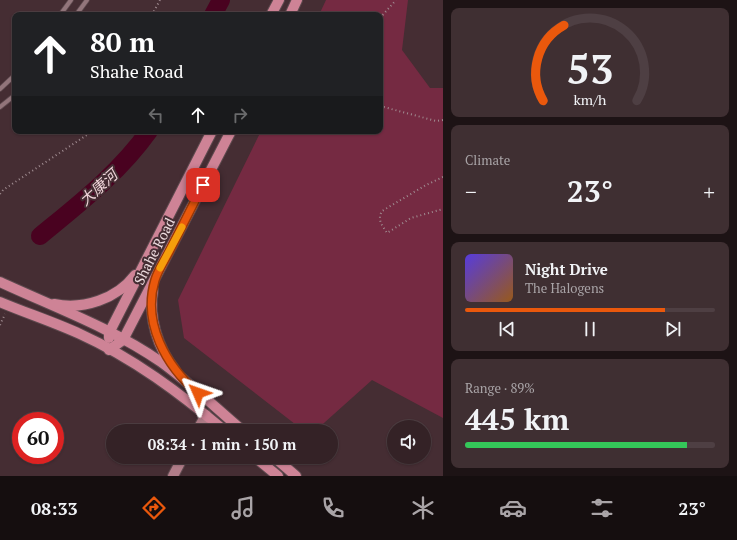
<!DOCTYPE html>
<meta charset="utf-8">
<style>
:root{--surface:#342226;--page:#3f2f32;--text:#f1f3f6;--muted:#a9a4a7;--line:#4e3f43;--accent:#ea580c}
body{margin:0;font-family:"PT Serif","Noto Sans SC",serif;background:var(--page);color:var(--text);height:100vh;display:flex;flex-direction:column;font-size:15px;white-space:nowrap}
*{box-sizing:border-box;margin:0}
p{font-size:13px;color:var(--muted)}
.icon{flex:none;width:22px;height:22px;fill:none;stroke:currentColor;stroke-width:2;stroke-linecap:round;stroke-linejoin:round}
.map{position:relative;flex:1;overflow:hidden}
.sheet{display:flex;flex-direction:column;gap:8px;padding:8px;background:#1d1315;width:294px}
.sheet>*{flex:none}
.top-card{position:absolute;left:12px;top:12px;width:371px;height:122px;border-radius:8px;box-shadow:0 1px 3px #0004,0 0 0 1px var(--line);background:#202124;color:#fff;overflow:hidden}
.fabs{position:absolute;left:387px;top:420px;display:grid;gap:8px}
.fabs a{display:grid;place-items:center;width:44px;height:44px;border-radius:50%;background:var(--surface);box-shadow:0 1px 3px #0004,0 0 0 1px var(--line);font-size:20px}
.speed{position:absolute;left:12px;top:412px;display:flex;gap:8px;font-size:20px;font-weight:700;text-align:center}
.speed>*{display:grid;place-content:center;width:52px;height:52px;border-radius:50%;background:var(--surface);box-shadow:0 1px 3px #0004,0 0 0 1px var(--line);line-height:1}
.speed .limit{border:6px solid #d22;background:#fff;color:#111}
.pin{position:absolute;display:grid;place-items:center;width:34px;height:34px;color:#fff;margin:-17px;border-radius:8px;box-shadow:0 2px 6px #0006}
.me{position:absolute;width:44px;margin:-22px;rotate:313deg;stroke-linejoin:round;filter:drop-shadow(0 0 3px #0008)}
.turn{display:flex;align-items:center;gap:14px;height:84px;padding:0 12px;font-size:18px}
.turn .icon{width:52px;height:52px;stroke-width:2.5}
.turn b{display:block;font-size:28px;line-height:34px}
.lanes{display:flex;align-items:center;height:38px;padding:0 12px;background:#0003;justify-content:center;gap:20px;direction:ltr}
.lanes .off{opacity:.35}
.big{font-size:30px;font-weight:700;line-height:1.1}
.sheet .widget{flex:1;display:flex;flex-direction:column;justify-content:center;gap:6px;min-width:0;padding:0 14px;border-radius:8px;background:var(--page)}
.sheet .dial{align-items:center;gap:0}
.dial svg{height:104px;overflow:visible;fill:none;stroke:var(--line);stroke-width:7;stroke-linecap:round;text-anchor:middle}
.dial text{fill:var(--text);stroke:none}
.song{display:flex;align-items:center;gap:12px}
.cover{width:48px;height:48px;border-radius:6px;background:linear-gradient(135deg,hsl(250 70% 55%),hsl(30 70% 35%))}
.played{height:4px;border-radius:2px;background:linear-gradient(90deg,var(--accent) 80%,var(--line) 80%)}
.keys{display:flex;justify-content:space-around;direction:ltr}
.heat{display:flex;justify-content:space-between;align-items:center;font-size:22px;direction:ltr}
.charge{height:6px;border-radius:3px;background:linear-gradient(90deg,#34c759 89%,var(--line) 0)}
.trip{position:absolute;left:106px;top:424px;width:232px;height:40px;border-radius:20px;background:var(--surface);box-shadow:0 1px 3px #0004,0 0 0 1px var(--line);font-weight:700;line-height:40px;text-align:center}
.tab-bar{display:flex;height:64px;justify-content:space-around;align-items:center;background:#150e0f;color:var(--muted)}
.tab-bar .icon{width:28px;height:28px}
.tab-bar .on{color:var(--accent)}
.tab-bar b{font-size:18px;color:var(--text)}
main{display:flex;flex:1;min-height:0}
.map>svg:first-child{display:block}
</style>
<main>
<div class="map">
<svg width="443" height="476" viewBox="0 0 443 476">
<rect width="100%" height="100%" fill="#452d33"/>
<path fill="#752a42" d="M326,0H408L402,50L430,88H443V418L372,380L315,431H304L184,338L178,300L261,131H380V15H319Z"/>
<g fill="none" stroke-linecap="round" stroke-linejoin="round">
<g stroke="#490220" stroke-width="18">
<path d="M213,15L221,0"/>
<path d="M40,236C80,203 119,173 149,131"/>
</g>
<g stroke="#5d494e" stroke-width="5.5">
<g id="lane">
<path d="M60,15L71,0"/>
<path d="M76,15L87,0"/>
<path d="M0,89L15,75"/>
<path d="M0,107L15,95"/>
</g>
</g>
<g stroke="#5d494e" stroke-width="12">
<g id="secondary">
<path d="M197,431L206,415"/>
<path d="M173,476L183,457"/>
</g>
</g>
<g stroke="#5d494e" stroke-width="12">
<g id="primary">
<path d="M271,15L279,0"/>
<path d="M290,15L297,0"/>
<path d="M0,282C54,307 112,328 161,362C190,383 216,408 243,431"/>
<path d="M153,290C148,317 158,349 175,370"/>
<path d="M0,302C26,313 54,322 80,334C133,358 180,393 225,431"/>
<path d="M54,304C83,310 117,299 135,275"/>
<path d="M109,338V333L212,131"/>
<path d="M109,350L123,340L231,131"/>
<path d="M255,457L278,476"/>
<path d="M274,457L296,476"/>
</g>
</g>
<g stroke="#a08c91" stroke-width="2" stroke-dasharray="1 3" stroke-linecap="butt">
<path d="M152,15L160,0"/>
<path d="M380,18L396,0"/>
<path d="M380,106L436,121L443,120"/>
<path d="M443,177L426,185L382,211C377,220 382,225 387,233L411,218L443,209"/>
<path d="M0,194L3,190L93,131"/>
<path d="M0,325L5,314"/>
</g>
<use href="#lane" stroke="#92757b" stroke-width="4"/>
<use href="#secondary" stroke="#b07c88" stroke-width="10"/>
<use href="#primary" stroke="#ce8396" stroke-width="10"/>
</g>
<g fill="none" stroke-linecap="round" stroke-linejoin="round">
<g stroke="#983908" stroke-width="10">
<path id="route" d="M198,393C166,366 142,323 155,280C158,270 165,260 170,250C181,228 192,207 203,185"/>
</g>
<use href="#route" stroke="#ea580c" stroke-width="7"/>
<path stroke="#f59e0b" stroke-width="7" d="M160,268L182,227"/>
</g>
<g text-anchor="middle" dominant-baseline="central" stroke-width="4" stroke-linejoin="round" paint-order="stroke">
<g font-size="14" fill="#ecdcdf" stroke="#452d33">
<text transform="translate(154 251) rotate(-63)">Shahe Road</text>
</g>
<g font-size="15" font-style="italic" fill="#f0d5da" stroke="#452d33">
<text transform="translate(98 187) rotate(-42)">大康河</text>
</g>
</g>
</svg>
<div class="fabs">
<a><svg class="icon" aria-label="sound" viewBox="0 0 24 24"><path d="M4 9h4l5-4v14l-5-4H4zM17 9q2 3 0 6"/></svg></a>
</div>
<div class="speed"><div class="limit">60</div></div>
<div class="pin" style="left:203px;top:185px;background:#d93025"><svg class="icon" aria-label="arrive" viewBox="0 0 24 24"><path d="M6 21V4h12l-3 4 3 4H6"/></svg></div>
<svg class="me" style="left:198px;top:393px" viewBox="-20 -20 40 40"><path d="M0-17L14 15 0 8-14 15z" fill="#ea580c" stroke="#fff" stroke-width="4"/></svg>
<div class="trip">08:34 · 1 min · 150 m</div>
<div class="top-card">
<div class="turn"><svg class="icon" aria-label="ahead" viewBox="0 0 24 24"><path d="M12 20V5M6 11l6-6 6 6"/></svg><div><b>80 m</b>Shahe Road</div></div>
<div class="lanes"><svg class="icon off" aria-label="left" viewBox="0 0 24 24"><path d="M17 20v-9H6M10 6l-5 5 5 5"/></svg><svg class="icon" aria-label="ahead" viewBox="0 0 24 24"><path d="M12 20V5M6 11l6-6 6 6"/></svg><svg class="icon off" aria-label="right" viewBox="0 0 24 24"><path d="M7 20v-9h11M14 6l5 5-5 5"/></svg></div>
</div>
</div>
<section class="sheet">
<div class="widget dial"><svg viewBox="0 0 100 80">
<path d="M14 69A42 42 0 1 1 86 69"/>
<path d="M14 69A42 42 0 0 1 30 11" stroke="#ea580c"/>
<text x="50" y="56" font-size="32" font-weight="700">53</text>
<text x="50" y="72" font-size="11">km/h</text>
</svg></div>
<div class="widget"><p>Climate</p>
<div class="heat"><a>−</a><b class="big">23°</b><a>+</a></div>
</div>
<div class="widget">
<div class="song"><i class="cover"></i><div><b>Night Drive</b><p>The Halogens</p></div></div>
<div class="played"></div>
<div class="keys"><svg class="icon" aria-label="previous" viewBox="0 0 24 24"><path d="M18 5L8 12l10 7zM5 5v14"/></svg><svg class="icon" aria-label="pause" viewBox="0 0 24 24"><path d="M8 5v14M16 5v14"/></svg><svg class="icon" aria-label="next" viewBox="0 0 24 24"><path d="M6 5l10 7-10 7zM19 5v14"/></svg></div>
</div>
<div class="widget"><p>Range · 89%</p><b class="big">445 km</b><div class="charge"></div></div>
</section>
</main>
<nav class="tab-bar">
<b>08:33</b>
<svg class="icon on" aria-label="directions" viewBox="0 0 24 24"><path d="M12 3l9 9-9 9-9-9zM9 14v-3h6M13 9l2 2-2 2"/></svg>
<svg class="icon" aria-label="music" viewBox="0 0 24 24"><path d="M9 18V5l10-2v13"/><circle cx="6" cy="18" r="3"/><circle cx="16" cy="16" r="3"/></svg>
<svg class="icon" aria-label="phone" viewBox="0 0 24 24"><path d="M5 4h4l2 5-3 2q2 4 5 5l2-3 5 2v4C11 20 4 13 5 4z"/></svg>
<svg class="icon" aria-label="climate" viewBox="0 0 24 24"><path d="M12 3v18M4 7l16 10M4 17L20 7"/></svg>
<svg class="icon" aria-label="car" viewBox="0 0 24 24"><path d="M5 17H2v-5l4-1 3-4h7l3 4 3 1v5h-3M9 17h6M6 11h13"/><circle cx="7" cy="17" r="2"/><circle cx="17" cy="17" r="2"/></svg>
<svg class="icon" aria-label="filters" viewBox="0 0 24 24"><path d="M4 7h16M4 17h16"/><circle cx="9" cy="7" r="2"/><circle cx="15" cy="17" r="2"/></svg>
<b>23°</b>
</nav>
